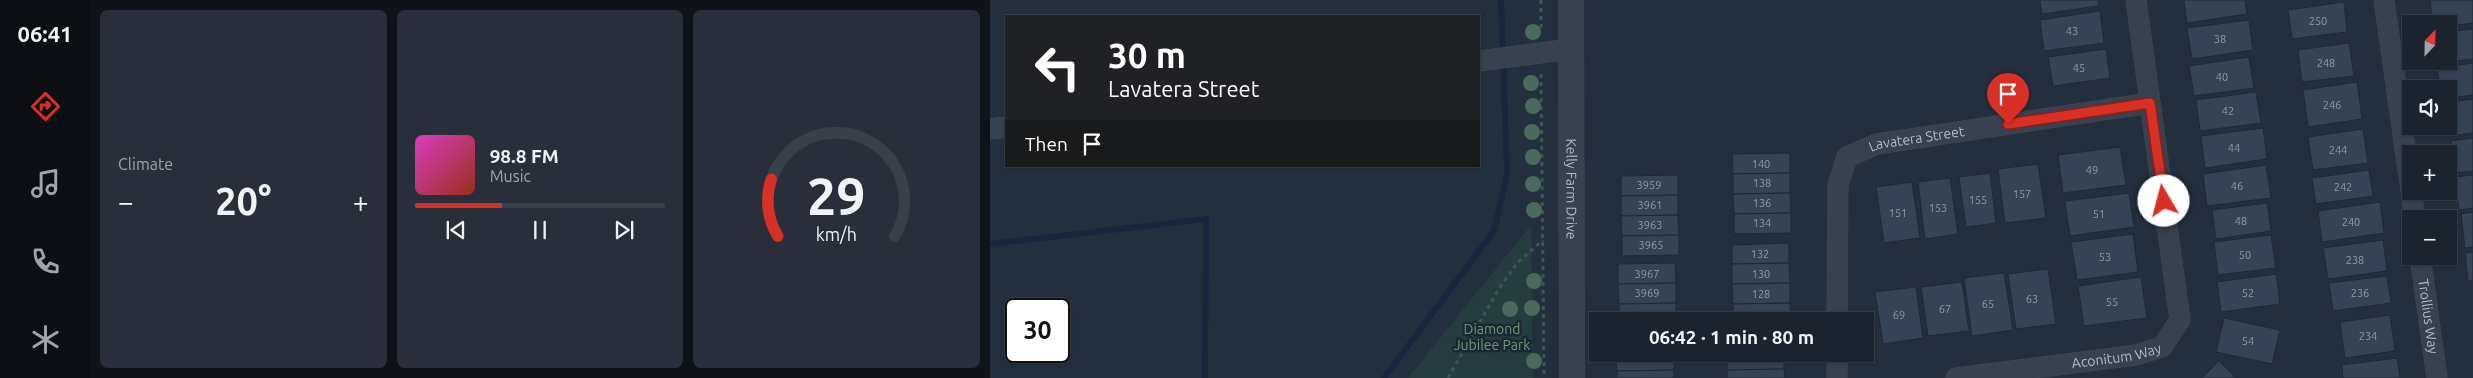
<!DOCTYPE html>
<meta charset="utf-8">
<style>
:root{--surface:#1b232e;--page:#282f3a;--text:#f1f3f6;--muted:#a0a4aa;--line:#39404a;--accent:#d93025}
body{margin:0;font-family:Ubuntu,sans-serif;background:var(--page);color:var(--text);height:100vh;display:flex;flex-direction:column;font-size:19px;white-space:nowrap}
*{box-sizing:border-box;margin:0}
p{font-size:16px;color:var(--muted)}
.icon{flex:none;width:28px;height:28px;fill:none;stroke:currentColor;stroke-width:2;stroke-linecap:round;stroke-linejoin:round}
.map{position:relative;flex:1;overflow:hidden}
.panel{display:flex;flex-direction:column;gap:10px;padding:10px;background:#0f1319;width:900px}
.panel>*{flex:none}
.guide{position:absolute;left:15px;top:15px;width:475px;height:152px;border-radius:0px;box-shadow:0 1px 4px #0004,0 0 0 1px var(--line);background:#202124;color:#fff;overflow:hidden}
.needle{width:32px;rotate:22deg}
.buttons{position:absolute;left:1412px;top:15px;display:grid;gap:10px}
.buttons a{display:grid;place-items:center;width:55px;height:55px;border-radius:0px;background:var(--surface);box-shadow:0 1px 4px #0004,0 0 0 1px var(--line);font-size:25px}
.speed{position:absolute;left:15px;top:298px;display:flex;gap:10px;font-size:25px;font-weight:700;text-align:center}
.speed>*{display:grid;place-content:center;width:65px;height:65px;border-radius:50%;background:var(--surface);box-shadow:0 1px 4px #0004,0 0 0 1px var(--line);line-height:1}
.speed .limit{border:2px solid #111;border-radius:8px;background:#fff;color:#111}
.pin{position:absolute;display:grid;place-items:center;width:42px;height:42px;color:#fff;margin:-51px -21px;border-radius:50% 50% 50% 0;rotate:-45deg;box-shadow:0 0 5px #0007}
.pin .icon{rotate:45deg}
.me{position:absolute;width:55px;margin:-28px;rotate:352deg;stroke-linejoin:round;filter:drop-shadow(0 0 4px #0008)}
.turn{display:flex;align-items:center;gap:18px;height:105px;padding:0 20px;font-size:22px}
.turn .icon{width:65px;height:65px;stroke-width:2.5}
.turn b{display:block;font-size:35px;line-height:42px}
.then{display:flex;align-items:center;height:48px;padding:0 20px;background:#0003;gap:10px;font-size:19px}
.big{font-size:38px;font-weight:700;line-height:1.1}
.panel .card{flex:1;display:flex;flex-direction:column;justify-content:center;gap:8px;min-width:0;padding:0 18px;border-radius:8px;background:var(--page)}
.panel .dial{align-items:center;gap:0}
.dial svg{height:130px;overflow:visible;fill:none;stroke:var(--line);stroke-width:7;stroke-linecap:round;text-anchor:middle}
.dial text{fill:var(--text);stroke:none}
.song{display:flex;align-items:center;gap:15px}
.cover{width:60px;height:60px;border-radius:8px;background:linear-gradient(135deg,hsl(310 70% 55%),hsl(10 70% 35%))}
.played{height:5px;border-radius:2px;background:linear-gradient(90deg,var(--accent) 35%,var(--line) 35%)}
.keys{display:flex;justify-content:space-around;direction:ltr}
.heat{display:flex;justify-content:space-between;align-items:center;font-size:28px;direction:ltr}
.panel .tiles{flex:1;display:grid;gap:10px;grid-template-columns:repeat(3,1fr)}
.trip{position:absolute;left:599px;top:312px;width:285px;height:50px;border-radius:0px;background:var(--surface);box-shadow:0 1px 4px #0004,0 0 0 1px var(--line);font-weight:700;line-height:50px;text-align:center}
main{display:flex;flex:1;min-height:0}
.tab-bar{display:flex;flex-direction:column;width:90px;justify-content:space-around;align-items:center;background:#0b0e12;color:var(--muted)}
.tab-bar .icon{width:35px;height:35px}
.tab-bar .active{color:var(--accent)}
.tab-bar b{font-size:22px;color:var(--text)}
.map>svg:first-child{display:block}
</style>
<main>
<nav class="tab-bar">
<b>06:41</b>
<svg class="icon active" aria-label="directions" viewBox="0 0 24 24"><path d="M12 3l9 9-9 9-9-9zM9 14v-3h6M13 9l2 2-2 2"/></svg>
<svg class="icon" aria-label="music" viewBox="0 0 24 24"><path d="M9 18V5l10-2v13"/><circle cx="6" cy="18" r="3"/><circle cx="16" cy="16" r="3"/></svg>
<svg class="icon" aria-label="phone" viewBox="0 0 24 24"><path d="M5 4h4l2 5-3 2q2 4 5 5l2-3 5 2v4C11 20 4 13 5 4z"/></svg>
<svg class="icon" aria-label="climate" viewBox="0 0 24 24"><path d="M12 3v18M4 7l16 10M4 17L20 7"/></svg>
</nav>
<section class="panel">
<div class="tiles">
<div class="card"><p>Climate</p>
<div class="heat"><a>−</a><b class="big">20°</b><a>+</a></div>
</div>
<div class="card">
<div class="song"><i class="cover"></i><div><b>98.8 FM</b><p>Music</p></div></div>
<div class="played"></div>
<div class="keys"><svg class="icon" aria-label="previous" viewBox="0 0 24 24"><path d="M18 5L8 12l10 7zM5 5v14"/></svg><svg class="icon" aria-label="pause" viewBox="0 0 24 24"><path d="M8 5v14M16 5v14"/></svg><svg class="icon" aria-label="next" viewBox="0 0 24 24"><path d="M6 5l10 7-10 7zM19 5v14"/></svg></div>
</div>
<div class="card dial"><svg viewBox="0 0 100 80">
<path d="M14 69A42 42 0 1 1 86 69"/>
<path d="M14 69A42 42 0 0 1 10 34" stroke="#d93025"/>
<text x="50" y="56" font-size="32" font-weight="700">29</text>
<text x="50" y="72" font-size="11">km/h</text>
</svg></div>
</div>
</section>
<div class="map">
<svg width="1483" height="378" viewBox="0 0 1483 378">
<rect width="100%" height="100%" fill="#242f3e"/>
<path fill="#263c3f" d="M541,225L543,378H418Z"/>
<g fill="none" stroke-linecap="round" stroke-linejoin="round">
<g stroke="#17263c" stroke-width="6">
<path d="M0,244L216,219L215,378"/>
<path d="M394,378L504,231L517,173L511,0"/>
</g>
</g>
<g fill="#364354" stroke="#1f2835">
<path d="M1050,0H1108V6L1052,14Z"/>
<path d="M1194,0H1255L1257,14L1197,23Z"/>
<path d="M1440,0H1483V23L1459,26V24H1443Z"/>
<path d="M1354,2L1357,32L1302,39L1298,10Z"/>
<path d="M1110,11L1114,43L1054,51L1050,20Z"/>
<path d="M1259,20L1263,50L1202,59L1197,28Z"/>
<path d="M1483,29V59L1448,63V61H1459V32Z"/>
<path d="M1359,43L1364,76L1312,82L1308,50Z"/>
<path d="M1116,49L1120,78L1063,86L1058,57Z"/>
<path d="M1259,57L1264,88L1204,96L1199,66Z"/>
<path d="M1483,63V95L1459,98V89H1450L1447,68Z"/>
<path d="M1367,82L1372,119L1318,127L1313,90Z"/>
<path d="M1266,92L1271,123L1210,131L1206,100Z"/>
<path d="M1483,99V133L1460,136L1459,102Z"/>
<path d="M1273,128L1277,159L1215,168L1211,136Z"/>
<path d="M1373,129L1378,163L1323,170L1318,137Z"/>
<path d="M1483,138V171L1465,173L1461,141Z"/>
<path d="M1130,147L1136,185L1073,193L1068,155Z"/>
<path d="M800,153V173L743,174L742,154Z"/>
<path d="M1048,164L1056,218L1015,223L1008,169Z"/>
<path d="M1276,165L1281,198L1217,206L1213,174Z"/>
<path d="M1379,170L1383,196L1326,204L1322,178Z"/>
<path d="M800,173V193L743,194V174Z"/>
<path d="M1000,173L1006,223L976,227L969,177Z"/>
<path d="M688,175V195L631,196V176Z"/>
<path d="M1483,175V208L1469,210L1465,177Z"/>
<path d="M960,178L968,234L935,239L928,182Z"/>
<path d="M922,182L930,238L894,243L886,187Z"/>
<path d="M800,193L801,213L744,214L743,194Z"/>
<path d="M1139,193L1144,227L1080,236L1075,201Z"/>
<path d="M688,195V215L631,216V196Z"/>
<path d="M1390,202L1394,233L1332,242L1328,211Z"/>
<path d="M1277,203L1281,231L1226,239L1222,210Z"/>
<path d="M1483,212V247L1475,248L1471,214Z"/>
<path d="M801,213V233L744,234V214Z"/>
<path d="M688,215L689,235L632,236L631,216Z"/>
<path d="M1143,234L1148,272L1087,280L1081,242Z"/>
<path d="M689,235V255L632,256V236Z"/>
<path d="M1281,235L1286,268L1228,275L1224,242Z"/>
<path d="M1393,240L1397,271L1338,279L1333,248Z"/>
<path d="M799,243V263L742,264V245Z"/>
<path d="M1483,252V281H1478L1475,253Z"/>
<path d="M685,263L686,283L628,284V264Z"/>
<path d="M799,263L800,283L742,284V264Z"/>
<path d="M1058,269L1066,324L1026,329L1018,274Z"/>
<path d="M1014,273L1023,330L982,336L974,278Z"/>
<path d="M1286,274L1290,304L1231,312L1227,282Z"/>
<path d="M1397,276L1401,303L1343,311L1339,283Z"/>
<path d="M1151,277L1157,318L1094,326L1088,286Z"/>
<path d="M972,282L979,331L938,336L931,287Z"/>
<path d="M686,283V303L629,304L628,284Z"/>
<path d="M800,283V303L743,304L742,284Z"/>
<path d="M926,287L933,338L893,344L885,292Z"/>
<path d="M686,303V321H629V304Z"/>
<path d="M800,303L801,321H743V304Z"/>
<path d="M1400,315L1405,351L1355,358L1350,322Z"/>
<path d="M1234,318L1290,330L1282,364L1226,352Z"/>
<path d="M626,354H684V370L627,371Z"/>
<path d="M737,354H794V369L737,370Z"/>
<path d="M1407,358L1410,378H1353L1352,365Z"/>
<path d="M1229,361L1246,378H1212Z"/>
<path d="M794,369L795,378H737V370Z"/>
<path d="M684,370V378H627V371Z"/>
</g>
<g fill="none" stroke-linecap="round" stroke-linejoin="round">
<g stroke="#414a57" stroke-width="21">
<g id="minor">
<path d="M1394,0L1425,219"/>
<path d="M489,61L581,49"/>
<path d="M0,129L16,127"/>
<path id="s1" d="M1430,256L1447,378"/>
<path id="s2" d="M847,321L848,185L857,157L887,144L1160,103"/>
<path d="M847,378V354"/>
<path id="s3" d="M966,378L1146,355L1172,347L1190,320L1146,0"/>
</g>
</g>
<g stroke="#414a57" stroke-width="26">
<g id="tertiary">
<path id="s4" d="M581,0L582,378"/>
</g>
</g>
<g stroke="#3f5557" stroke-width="3" stroke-dasharray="4 4" stroke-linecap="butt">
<path d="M551,0V32"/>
<path d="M551,74L554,378"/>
<path d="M458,378L508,290L528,262L553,240"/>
</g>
<use href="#minor" stroke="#38414e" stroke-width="20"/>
<use href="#tertiary" stroke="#38414e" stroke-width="25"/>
</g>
<g fill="#4b6a5d">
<circle cx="543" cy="32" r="8"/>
<circle cx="541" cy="83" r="8"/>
<circle cx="543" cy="106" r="8"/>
<circle cx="542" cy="132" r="8"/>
<circle cx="543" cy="157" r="8"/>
<circle cx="543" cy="184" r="8"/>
<circle cx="544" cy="210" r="8"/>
<circle cx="544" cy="281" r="8"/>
<circle cx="542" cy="308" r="8"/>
<circle cx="520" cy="309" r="8"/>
<circle cx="544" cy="361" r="8"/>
</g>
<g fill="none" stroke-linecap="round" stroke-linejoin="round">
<g stroke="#8d1f18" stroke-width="12">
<path id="route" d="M1018,124L1160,103L1174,201"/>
</g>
<use href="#route" stroke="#d93025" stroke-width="9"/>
</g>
<g text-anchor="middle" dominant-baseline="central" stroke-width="5" stroke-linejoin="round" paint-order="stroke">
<g font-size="11" fill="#929caa">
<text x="1328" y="21">250</text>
<text x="1082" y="31">43</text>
<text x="1230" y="39">38</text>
<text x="1336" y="63">248</text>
<text x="1089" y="68">45</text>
<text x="1232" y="77">40</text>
<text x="1342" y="105">246</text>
<text x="1238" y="111">42</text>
<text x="1244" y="148">44</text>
<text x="1348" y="150">244</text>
<text x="771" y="164">140</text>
<text x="1102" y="170">49</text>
<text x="772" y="183">138</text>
<text x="659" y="185">3959</text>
<text x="1247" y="186">46</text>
<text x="1353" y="187">242</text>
<text x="1032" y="194">157</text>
<text x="988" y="200">155</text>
<text x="772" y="203">136</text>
<text x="660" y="205">3961</text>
<text x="948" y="208">153</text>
<text x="908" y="213">151</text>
<text x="1109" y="214">51</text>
<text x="1251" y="221">48</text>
<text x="1361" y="222">240</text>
<text x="772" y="223">134</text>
<text x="660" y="225">3963</text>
<text x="661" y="245">3965</text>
<text x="770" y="254">132</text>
<text x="1255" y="255">50</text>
<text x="1115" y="257">53</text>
<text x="1365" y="260">238</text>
<text x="657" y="274">3967</text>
<text x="771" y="274">130</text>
<text x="657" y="293">3969</text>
<text x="1258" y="293">52</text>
<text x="1370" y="293">236</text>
<text x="771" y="294">128</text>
<text x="1042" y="299">63</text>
<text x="1122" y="302">55</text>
<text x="998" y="304">65</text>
<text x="955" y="309">67</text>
<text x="909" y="315">69</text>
<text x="1378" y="336">234</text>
<text x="1258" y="341">54</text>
</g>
<g font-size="14" fill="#b4bcc9" stroke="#1d2633">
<text stroke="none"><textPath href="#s2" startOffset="238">Lavatera Street</textPath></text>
<text stroke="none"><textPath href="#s4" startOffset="189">Kelly Farm Drive</textPath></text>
<text stroke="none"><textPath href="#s1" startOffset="61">Trollius Way</textPath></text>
<text stroke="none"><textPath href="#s3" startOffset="162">Aconitum Way</textPath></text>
</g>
<g font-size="14" fill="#6b9a76" stroke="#1d2633">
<text x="502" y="329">Diamond<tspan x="502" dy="16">Jubilee Park</tspan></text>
</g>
</g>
</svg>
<div class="buttons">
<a><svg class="needle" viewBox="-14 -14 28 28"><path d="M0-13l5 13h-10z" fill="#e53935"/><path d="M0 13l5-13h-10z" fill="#a0a4aa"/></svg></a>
<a><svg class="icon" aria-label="sound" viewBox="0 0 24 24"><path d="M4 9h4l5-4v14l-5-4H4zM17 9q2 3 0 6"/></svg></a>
<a>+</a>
<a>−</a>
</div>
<div class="speed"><div class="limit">30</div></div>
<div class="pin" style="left:1018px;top:124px;background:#d93025"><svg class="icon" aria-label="arrive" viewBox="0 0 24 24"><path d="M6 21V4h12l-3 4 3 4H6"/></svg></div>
<svg class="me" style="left:1174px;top:201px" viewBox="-20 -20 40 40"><circle r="19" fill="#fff"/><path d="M0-13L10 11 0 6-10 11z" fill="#d93025"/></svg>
<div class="trip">06:42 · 1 min · 80 m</div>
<div class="guide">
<div class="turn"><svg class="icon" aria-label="left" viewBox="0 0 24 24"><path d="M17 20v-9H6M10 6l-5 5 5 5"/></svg><div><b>30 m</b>Lavatera Street</div></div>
<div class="then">Then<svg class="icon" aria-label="arrive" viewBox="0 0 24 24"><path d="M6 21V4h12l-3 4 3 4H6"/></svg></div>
</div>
</div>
</main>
